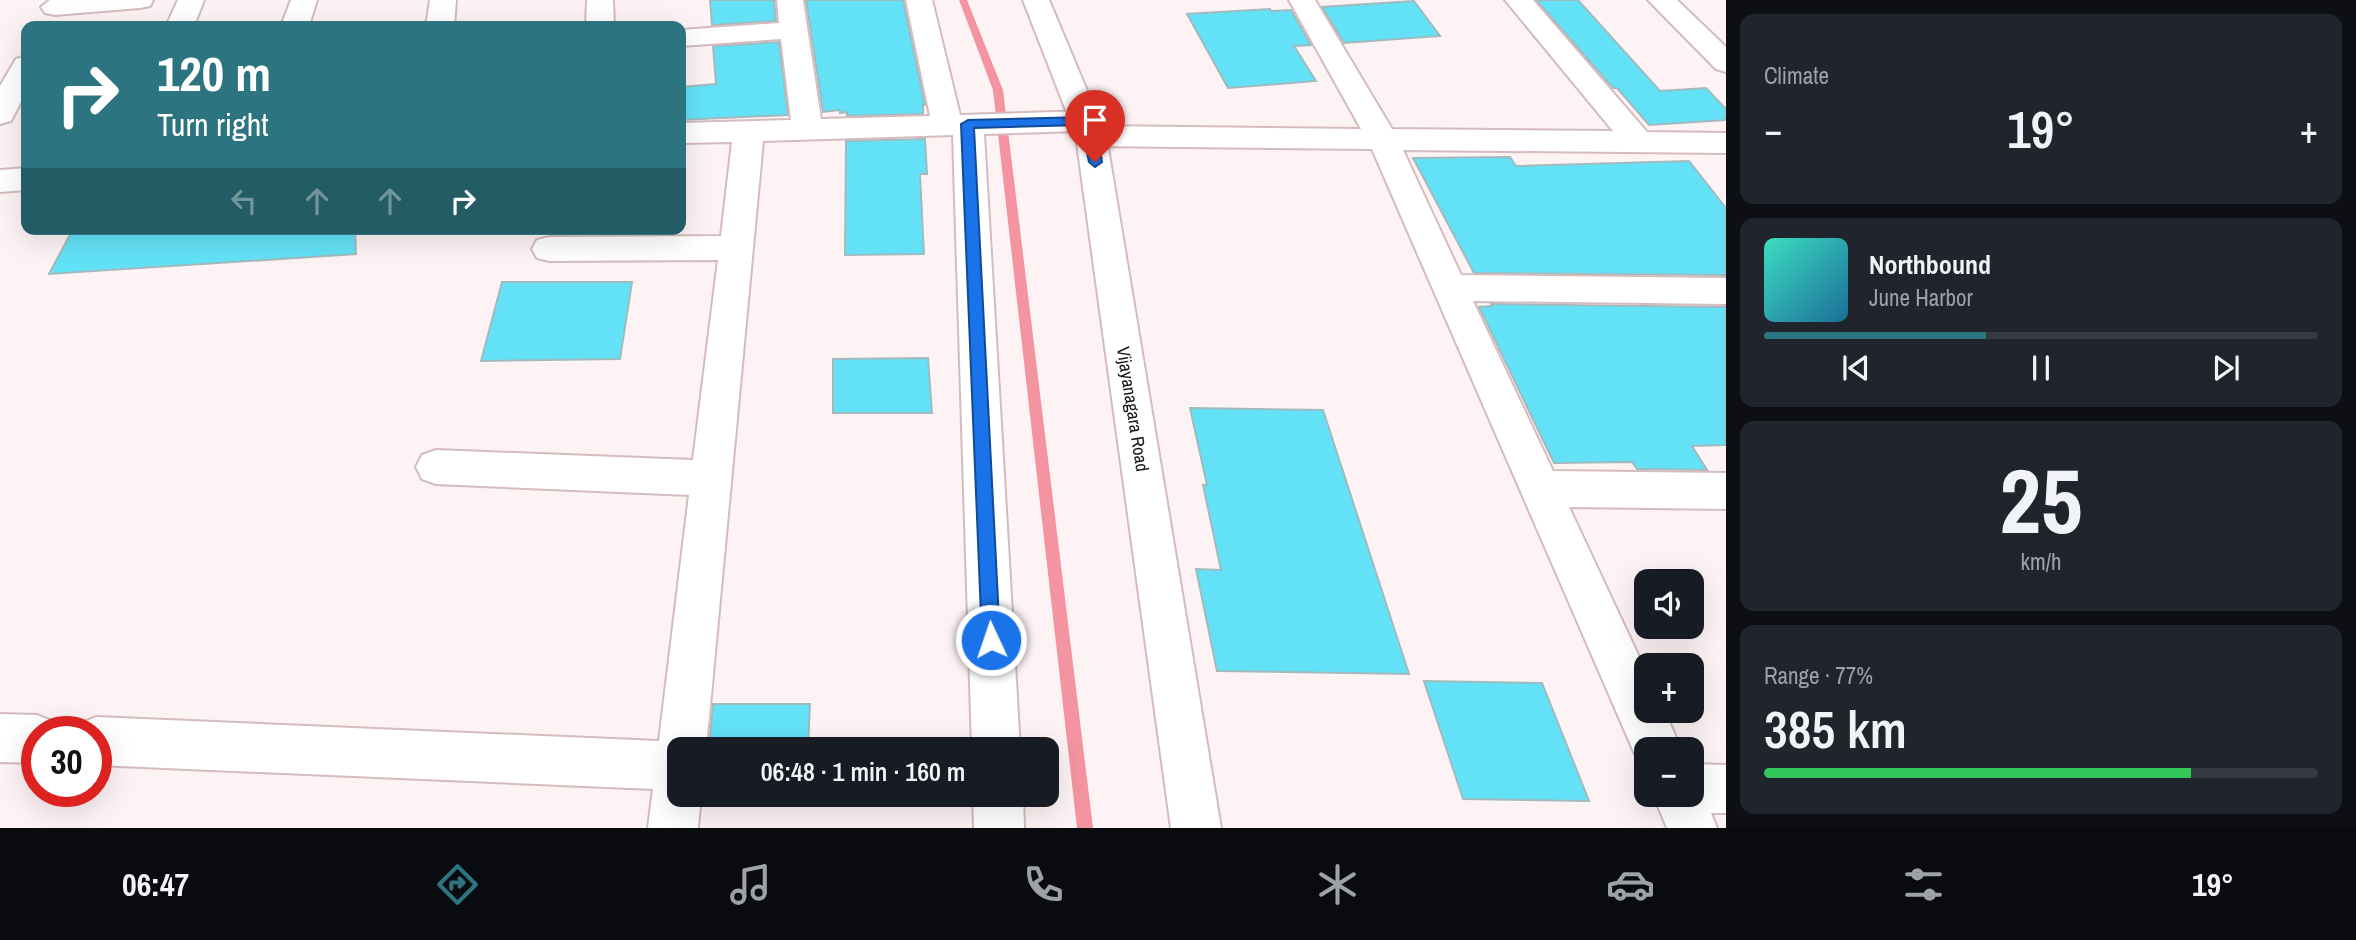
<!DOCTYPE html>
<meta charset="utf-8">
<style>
:root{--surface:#171b24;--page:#20242c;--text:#f1f3f6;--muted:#9ea1a6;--line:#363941;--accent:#2c747f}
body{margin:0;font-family:"Archivo Narrow",sans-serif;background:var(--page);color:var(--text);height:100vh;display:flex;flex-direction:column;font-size:26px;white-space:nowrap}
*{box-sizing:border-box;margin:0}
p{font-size:23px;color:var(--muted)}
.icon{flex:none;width:38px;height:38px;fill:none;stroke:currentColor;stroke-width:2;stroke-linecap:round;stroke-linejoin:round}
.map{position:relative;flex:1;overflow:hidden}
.details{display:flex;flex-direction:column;gap:14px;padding:14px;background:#0d0f14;width:630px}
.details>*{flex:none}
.hud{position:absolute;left:21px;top:21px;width:665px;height:214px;border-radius:14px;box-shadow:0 7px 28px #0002;background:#2c747f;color:#fff;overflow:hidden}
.tools{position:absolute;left:1634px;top:569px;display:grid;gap:14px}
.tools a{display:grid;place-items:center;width:70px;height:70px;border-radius:14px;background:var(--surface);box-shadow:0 7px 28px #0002;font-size:35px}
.speed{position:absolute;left:21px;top:716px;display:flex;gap:14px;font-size:35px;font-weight:700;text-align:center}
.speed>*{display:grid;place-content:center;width:91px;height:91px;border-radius:50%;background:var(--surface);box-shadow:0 7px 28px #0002;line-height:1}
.speed .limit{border:10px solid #d22;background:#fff;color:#111}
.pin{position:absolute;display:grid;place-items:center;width:60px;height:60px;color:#fff;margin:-72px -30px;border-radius:50% 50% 50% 0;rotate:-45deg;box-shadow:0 0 7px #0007}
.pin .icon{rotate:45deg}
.me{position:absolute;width:77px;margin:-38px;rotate:357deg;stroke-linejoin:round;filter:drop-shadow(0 0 5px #0008)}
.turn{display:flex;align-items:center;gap:24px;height:147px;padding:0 21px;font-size:32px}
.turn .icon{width:91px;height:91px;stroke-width:2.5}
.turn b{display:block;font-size:49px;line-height:60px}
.lanes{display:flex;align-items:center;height:66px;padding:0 21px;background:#0003;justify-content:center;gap:35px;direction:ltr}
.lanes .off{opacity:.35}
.big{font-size:52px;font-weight:600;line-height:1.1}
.details .tile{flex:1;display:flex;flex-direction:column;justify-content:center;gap:10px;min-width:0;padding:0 24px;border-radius:14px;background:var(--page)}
.details .dial{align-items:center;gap:0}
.dial b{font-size:91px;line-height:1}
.song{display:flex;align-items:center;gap:21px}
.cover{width:84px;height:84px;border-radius:10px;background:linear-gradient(135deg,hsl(170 70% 55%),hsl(200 70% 35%))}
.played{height:7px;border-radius:4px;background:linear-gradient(90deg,var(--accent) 40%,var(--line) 40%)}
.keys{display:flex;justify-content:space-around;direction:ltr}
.heat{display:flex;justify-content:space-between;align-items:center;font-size:38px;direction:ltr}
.charge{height:10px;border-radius:5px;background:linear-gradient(90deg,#34c759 77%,var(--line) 0)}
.trip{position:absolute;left:667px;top:737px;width:392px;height:70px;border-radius:14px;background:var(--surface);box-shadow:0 7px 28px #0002;font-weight:600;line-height:70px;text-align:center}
.menu{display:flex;height:112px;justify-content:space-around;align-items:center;background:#090b0e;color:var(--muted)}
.menu .icon{width:49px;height:49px}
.menu .selected{color:var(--accent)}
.menu b{font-size:32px;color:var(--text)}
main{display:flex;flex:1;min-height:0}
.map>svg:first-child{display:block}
</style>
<main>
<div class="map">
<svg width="1726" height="828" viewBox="0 0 1726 828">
<rect width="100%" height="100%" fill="#fef3f4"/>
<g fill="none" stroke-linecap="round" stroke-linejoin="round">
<path fill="#f394a0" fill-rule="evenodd" d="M959,0H967L1003,90L1093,828H1077L993,90Z"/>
</g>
<g fill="#63e2f7" stroke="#a0babe" stroke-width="2">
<path d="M710,0H774L776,21L712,25Z"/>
<path d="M806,0H903L925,105H923V114L847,116V112L840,113V110L823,112Z"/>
<path d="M1536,0H1578L1660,91L1706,88L1726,109V120L1649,125L1617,88H1613Z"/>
<path d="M1414,1L1440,36L1344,43L1322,7Z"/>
<path d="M1270,9L1271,11L1291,10L1311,45L1294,46L1316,81L1228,88L1187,14Z"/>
<path d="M779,42L788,115L681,120V87L716,84L713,46Z"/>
<path d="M925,139L927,174H920L924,254L845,255L846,141Z"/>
<path d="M1510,157L1516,166L1689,161L1726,208V275L1474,273L1413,158Z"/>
<path d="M73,229H355L356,254L49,274Z"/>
<path d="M502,282H632L620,359L481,361Z"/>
<path d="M1491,304L1726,307V445L1692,446L1707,470L1637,469L1632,462L1554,463L1479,307L1492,306Z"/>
<path d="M928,358L932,413H833V359Z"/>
<path d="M1190,408L1323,410L1409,674L1217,671L1196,569L1221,570L1203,485H1207Z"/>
<path d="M1424,681L1542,683L1589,801L1463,799Z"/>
<path d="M713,704H810L808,749H709Z"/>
</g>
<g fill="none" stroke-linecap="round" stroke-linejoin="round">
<g stroke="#d5bbbe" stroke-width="4">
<g id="street">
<path d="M50,0H153L150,6L140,8L55,15L45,13L41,7Z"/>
<path d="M178,0H204L194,26H166Z"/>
<path d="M291,0H317L309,26H281Z"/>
<path d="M430,0H456L454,26H426Z"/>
<path d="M587,0H613L614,26H586Z"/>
<path d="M777,0H803L821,119L930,116L906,0H932L960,115L1086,111L1097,114L1101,121L1098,126L1361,129L1289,0H1315L1392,129L1613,131L1505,0H1533L1647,132L1726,133V153L1403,150L1461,275L1726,278V304L1473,301L1553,471L1726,473V509L1569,507L1647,674V710H1664L1681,749H1647V769L1640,766L1372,149L1091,146L1080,143L1076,136L1079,131L984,134L1020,749H972L953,135L763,141L706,749H679V794H701L698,828H648L653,789L96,765V732H76L79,724L96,717L659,741L689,495L436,484L422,479L416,467L422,455L436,450L693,460L718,260L549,261L537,258L532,249L537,240L549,237L721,236L732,142L681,143V123L791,120L781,39L681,46V30L779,23Z"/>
<path d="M1648,0H1677L1726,47V72L1716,69Z"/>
<path d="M26,56V92L11,121L0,124V86L16,59Z"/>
<path d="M26,168V190L0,192V170Z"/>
<path d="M0,714L37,715L54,722L58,732H37V763L0,762Z"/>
<path d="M1692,764L1726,765V813H1711L1717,828H1667L1653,794H1692Z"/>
<path d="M973,794H1023L1024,828H974Z"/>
</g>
</g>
<g stroke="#d5bbbe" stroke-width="4">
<path id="secondary" d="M1023,0H1049L1106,136L1221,828H1171L1076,136Z"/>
</g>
<use href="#street" fill="#fff" fill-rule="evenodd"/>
<use href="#secondary" fill="#fff" fill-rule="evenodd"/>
</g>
<path fill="#1a73e8" stroke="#114b97" stroke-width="2" d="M1086,117L1090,118L1098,136L1102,162L1095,167L1089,162L1081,125L974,128L1000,640L998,647L991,649L984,647L982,640L961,124L968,120Z"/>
<g text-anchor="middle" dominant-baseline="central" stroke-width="5" stroke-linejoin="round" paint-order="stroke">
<g font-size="18" fill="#191112" stroke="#fff">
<text transform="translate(1133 409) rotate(81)">Vijayanagara Road</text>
</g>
</g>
</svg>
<div class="tools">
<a><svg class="icon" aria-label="sound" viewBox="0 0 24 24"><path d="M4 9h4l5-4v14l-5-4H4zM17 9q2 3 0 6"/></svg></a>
<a>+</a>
<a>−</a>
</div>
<div class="speed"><div class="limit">30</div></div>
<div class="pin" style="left:1095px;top:162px;background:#d93025"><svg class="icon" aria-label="arrive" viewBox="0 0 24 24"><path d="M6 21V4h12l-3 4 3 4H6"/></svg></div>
<svg class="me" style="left:991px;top:640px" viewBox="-20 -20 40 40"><circle r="17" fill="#1a73e8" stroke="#fff" stroke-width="3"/><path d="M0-11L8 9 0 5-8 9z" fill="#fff"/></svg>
<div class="trip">06:48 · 1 min · 160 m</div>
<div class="hud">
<div class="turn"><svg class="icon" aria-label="right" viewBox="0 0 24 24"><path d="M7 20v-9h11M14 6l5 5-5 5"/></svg><div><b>120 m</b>Turn right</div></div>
<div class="lanes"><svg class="icon off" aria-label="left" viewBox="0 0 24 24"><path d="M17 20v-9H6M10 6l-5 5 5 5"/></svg><svg class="icon off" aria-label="ahead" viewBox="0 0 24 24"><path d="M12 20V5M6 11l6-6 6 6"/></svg><svg class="icon off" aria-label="ahead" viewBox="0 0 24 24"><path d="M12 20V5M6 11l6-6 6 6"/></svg><svg class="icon" aria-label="right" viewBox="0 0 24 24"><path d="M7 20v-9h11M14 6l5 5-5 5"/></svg></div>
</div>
</div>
<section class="details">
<div class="tile"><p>Climate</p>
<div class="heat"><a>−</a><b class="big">19°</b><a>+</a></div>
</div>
<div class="tile">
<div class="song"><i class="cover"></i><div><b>Northbound</b><p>June Harbor</p></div></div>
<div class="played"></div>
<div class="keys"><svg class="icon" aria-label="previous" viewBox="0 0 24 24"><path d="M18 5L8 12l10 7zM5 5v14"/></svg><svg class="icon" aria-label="pause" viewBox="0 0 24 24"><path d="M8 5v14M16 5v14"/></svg><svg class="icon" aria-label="next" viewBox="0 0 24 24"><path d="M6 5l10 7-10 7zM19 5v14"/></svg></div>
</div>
<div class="tile dial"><b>25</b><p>km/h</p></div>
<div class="tile"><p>Range · 77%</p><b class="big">385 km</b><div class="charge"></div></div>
</section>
</main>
<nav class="menu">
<b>06:47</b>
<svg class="icon selected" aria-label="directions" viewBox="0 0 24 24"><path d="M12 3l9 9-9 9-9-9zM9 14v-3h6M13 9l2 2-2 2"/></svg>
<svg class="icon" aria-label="music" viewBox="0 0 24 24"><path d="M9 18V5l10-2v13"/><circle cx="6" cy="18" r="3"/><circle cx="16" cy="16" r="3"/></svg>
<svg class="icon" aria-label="phone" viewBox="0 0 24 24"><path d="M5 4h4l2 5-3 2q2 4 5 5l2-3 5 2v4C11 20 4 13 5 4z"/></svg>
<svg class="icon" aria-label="climate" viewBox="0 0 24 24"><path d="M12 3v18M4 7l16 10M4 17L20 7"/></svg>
<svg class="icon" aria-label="car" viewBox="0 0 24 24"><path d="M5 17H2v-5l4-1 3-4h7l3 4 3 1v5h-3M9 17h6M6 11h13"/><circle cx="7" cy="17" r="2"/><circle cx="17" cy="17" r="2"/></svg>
<svg class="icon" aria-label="filters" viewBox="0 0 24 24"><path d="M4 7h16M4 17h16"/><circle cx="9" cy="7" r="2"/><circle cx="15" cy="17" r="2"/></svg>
<b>19°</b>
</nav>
